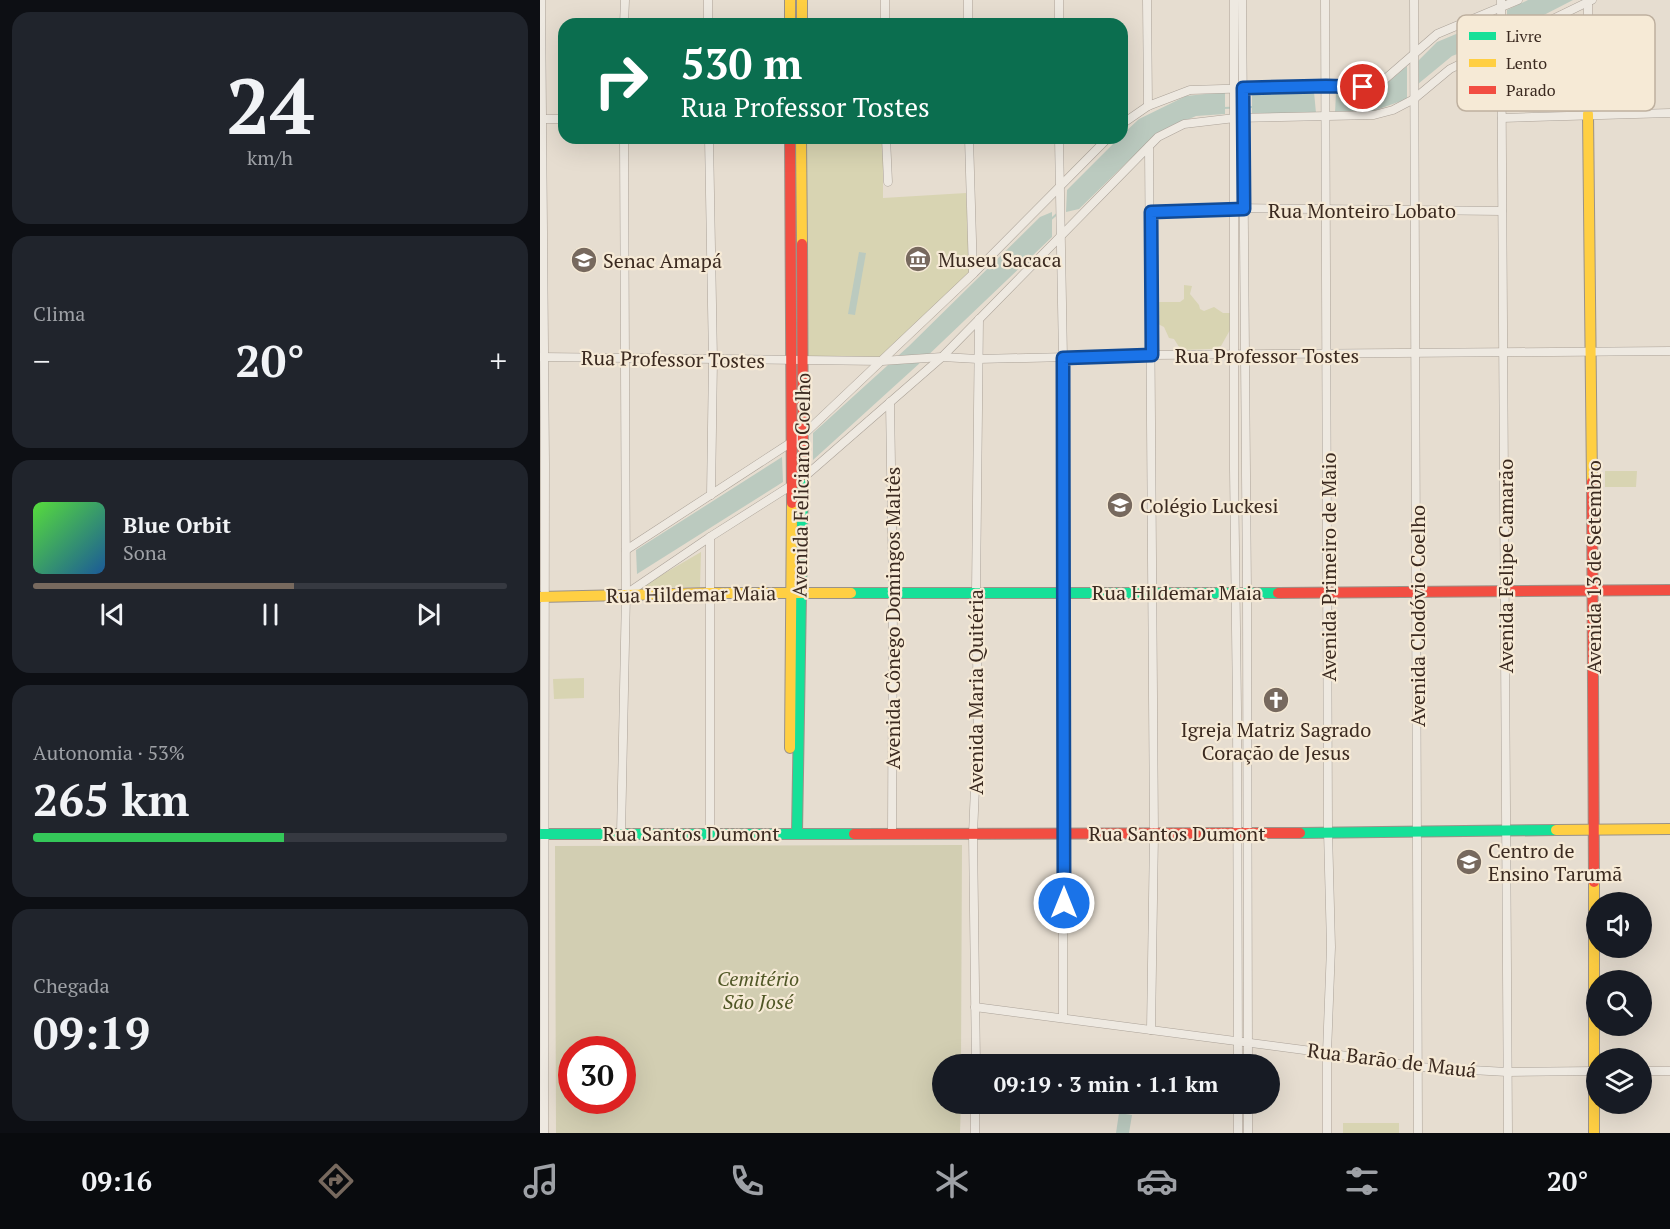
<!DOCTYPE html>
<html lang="pt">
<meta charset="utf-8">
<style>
:root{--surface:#171b24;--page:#20242c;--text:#f1f3f6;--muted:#9ea1a6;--line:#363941;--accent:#77695e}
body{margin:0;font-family:"PT Serif",serif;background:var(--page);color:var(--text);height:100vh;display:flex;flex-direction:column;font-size:22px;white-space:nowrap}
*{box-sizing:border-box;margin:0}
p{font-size:20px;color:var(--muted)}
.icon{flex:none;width:33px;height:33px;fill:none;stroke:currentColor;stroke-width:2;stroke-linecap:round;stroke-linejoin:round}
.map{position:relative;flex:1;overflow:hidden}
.drawer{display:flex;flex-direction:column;gap:12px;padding:12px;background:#0d0f14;width:540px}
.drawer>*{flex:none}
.guide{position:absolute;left:18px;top:18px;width:570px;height:126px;border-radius:18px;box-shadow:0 6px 24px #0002;background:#0b6e4f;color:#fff;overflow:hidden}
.tools{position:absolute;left:1046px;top:892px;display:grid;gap:12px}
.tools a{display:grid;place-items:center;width:66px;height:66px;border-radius:50%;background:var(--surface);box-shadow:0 6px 24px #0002;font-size:30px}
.speed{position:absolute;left:18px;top:1036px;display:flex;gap:12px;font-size:30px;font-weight:700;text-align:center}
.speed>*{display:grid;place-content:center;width:78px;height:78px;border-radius:50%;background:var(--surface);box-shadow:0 6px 24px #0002;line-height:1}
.speed .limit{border:9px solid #d22;background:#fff;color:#111}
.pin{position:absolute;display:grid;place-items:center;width:51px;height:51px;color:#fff;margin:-26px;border:3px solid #fff;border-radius:50%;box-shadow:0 2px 6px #0007}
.me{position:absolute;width:66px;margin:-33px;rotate:0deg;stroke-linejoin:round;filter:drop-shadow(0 0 4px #0008)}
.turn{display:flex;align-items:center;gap:21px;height:126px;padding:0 24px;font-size:27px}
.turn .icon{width:78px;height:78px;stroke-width:2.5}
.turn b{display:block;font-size:42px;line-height:51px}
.big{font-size:45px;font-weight:600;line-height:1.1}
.drawer .widget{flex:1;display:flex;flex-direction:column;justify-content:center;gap:9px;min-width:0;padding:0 21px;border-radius:18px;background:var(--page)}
.drawer .dial{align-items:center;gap:0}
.dial b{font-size:78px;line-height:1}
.song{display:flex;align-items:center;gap:18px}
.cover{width:72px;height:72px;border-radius:9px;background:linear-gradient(135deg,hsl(110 70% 55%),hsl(210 70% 35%))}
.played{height:6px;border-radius:3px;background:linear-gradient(90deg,var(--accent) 55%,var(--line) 55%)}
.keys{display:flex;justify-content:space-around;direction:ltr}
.heat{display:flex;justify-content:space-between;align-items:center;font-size:33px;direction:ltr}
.charge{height:9px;border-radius:4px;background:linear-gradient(90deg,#34c759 53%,var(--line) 0)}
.trip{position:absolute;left:392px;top:1054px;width:348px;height:60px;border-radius:30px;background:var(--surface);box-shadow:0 6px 24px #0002;font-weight:600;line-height:60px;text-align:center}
.menu{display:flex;height:96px;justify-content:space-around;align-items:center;background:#090b0e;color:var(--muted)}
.menu .icon{width:42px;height:42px}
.menu .current{color:var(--accent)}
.menu b{font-size:27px;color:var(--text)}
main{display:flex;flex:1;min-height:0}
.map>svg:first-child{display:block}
</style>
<main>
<section class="drawer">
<div class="widget dial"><b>24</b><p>km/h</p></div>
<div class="widget"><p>Clima</p>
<div class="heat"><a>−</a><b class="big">20°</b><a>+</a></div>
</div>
<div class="widget">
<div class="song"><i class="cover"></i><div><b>Blue Orbit</b><p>Sona</p></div></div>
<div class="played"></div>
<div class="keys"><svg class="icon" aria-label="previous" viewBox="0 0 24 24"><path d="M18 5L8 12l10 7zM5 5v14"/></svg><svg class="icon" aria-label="pause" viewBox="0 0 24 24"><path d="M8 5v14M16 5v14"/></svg><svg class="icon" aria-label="next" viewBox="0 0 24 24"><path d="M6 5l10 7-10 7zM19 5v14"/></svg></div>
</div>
<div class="widget"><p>Autonomia · 53%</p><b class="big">265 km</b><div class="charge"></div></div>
<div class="widget"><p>Chegada</p><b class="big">09:19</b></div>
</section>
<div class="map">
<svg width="1130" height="1133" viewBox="0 0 1130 1133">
<rect width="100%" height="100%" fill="#e6ddd0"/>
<g fill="#d8d4b2">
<path d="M262,138H343V198L426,193L430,274L340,358L264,359Z"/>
<path d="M644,285L652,286L650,294L659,305L660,309L664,311L674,307L683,313H690L693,316L690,330L681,346L672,349L641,350L634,339L629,338L624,327L618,324L619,302H640L644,299Z"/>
<path d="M1065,471H1097L1096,487H1065Z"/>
<path d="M161,552L160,587H101Z"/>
<path d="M44,678V698L14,699L13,679Z"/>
<rect x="803" y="1123" width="56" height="10"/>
</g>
<path fill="#d2ceb2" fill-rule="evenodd" d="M422,845L421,1065H402V1104H421L420,1133H16L15,846ZM32,1050H82V1101H32Z"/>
<g fill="#bbcabf">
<path d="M988,0H1033L967,34V10Z"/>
<path d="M952,19L955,40L912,56L878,84L877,62L897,42Z"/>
<path d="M867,66V99L833,111L795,113L796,93L845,85Z"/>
<path d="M685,92V114L656,116L617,133L539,209L526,212L527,190L579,138H582V135L599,119L646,96Z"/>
<path d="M774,92L776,113L712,115V94Z"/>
<path d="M512,212V237L381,362L273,460V433L369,346L500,217Z"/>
<path d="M319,252L326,253L315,315L308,314Z"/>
<path d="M242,457L243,482L97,574L96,550Z"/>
<path d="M579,1113L592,1115L589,1133H576Z"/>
</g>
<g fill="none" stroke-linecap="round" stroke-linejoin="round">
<g stroke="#bbcabf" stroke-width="2">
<path d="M683,108L713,107"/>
<path d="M509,221L518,213"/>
</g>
<g stroke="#aba298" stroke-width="9">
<g id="street">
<path d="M1,0L5,463L4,1133"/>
<path d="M168,0V24"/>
<path d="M345,0V24"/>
<path d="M428,0V24"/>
<path d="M607,0L608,106"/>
<path d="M694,0V469L697,708L698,1065"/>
<path d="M702,0L707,593L708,1065"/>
<path d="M785,0L788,831L791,947L787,1053V1133"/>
<path d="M874,0L878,1133"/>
<path d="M961,0L968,1133"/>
<path d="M1048,0V114"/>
<path d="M84,24L85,0"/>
<path d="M519,24V0"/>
<path d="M962,118L1130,113"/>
<path d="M0,119H24"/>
<path d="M582,124L608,106L650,90L786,86L823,87L844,80L897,34L978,0"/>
<path d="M169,138L173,360L171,495"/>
<path d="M346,138L348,182"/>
<path d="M429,138L433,274"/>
<path d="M519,138L523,358V1018"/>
<path d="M609,147L614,834L611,1030"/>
<path d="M611,212L695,208L962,211"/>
<path d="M1,357L342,361L402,357L438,359L612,355L1130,351"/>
<path d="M350,402L353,593L352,834"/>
<path d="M86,550L264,434L433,274L568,138"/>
<path d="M86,594L170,537L263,478L402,357L618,137L644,124L695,118L834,115L853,110L874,99L910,69L1052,0"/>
<path d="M170,833V537"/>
<path d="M81,834L86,594L84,138"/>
<path d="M435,1007L787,1053L878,1067L967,1072L1056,1071"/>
<path d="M436,1065L433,834L438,718L436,592L439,319"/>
<path d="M1101,1071H1130"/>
<path d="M708,1104V1133"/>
<path d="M435,1133V1104"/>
<path d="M698,1133V1104"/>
</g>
</g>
<g stroke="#9b9288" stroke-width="12">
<g id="fast">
<path d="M311,593H738"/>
<path d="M257,833L263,475"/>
<path d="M760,833L1016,830"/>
<path d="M0,834H314"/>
</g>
</g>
<g stroke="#9b9288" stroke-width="12">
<g id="slow">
<path d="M250,0V24"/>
<path d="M262,0V24"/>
<path d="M1048,114L1052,482"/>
<path d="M261,138L262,244"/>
<path d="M0,597L170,593H311"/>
<path d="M250,748L252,503"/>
<path d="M1016,830L1130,829"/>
<path d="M1054,882V1133"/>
</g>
</g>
<g stroke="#9b9288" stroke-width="12">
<g id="jam">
<path d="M250,138L252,503"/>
<path d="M262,244L263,475"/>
<path d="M1052,482L1054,882"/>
<path d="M738,593L1130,590"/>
<path d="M314,834L760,833"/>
</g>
</g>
<use href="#street" stroke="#eee9e1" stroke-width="8"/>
<use href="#fast" stroke="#16e098" stroke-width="10"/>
<use href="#slow" stroke="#ffcf43" stroke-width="10"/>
<use href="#jam" stroke="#f24e42" stroke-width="10"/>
</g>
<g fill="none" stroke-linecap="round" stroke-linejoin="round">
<g stroke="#114b97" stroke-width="15">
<path id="route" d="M524,903L523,358L612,355L611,212L704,209L703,88L786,86L823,87"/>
</g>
<use href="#route" stroke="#1a73e8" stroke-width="10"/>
</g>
<defs>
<g id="museum-disc" transform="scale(1.35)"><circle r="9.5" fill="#77695e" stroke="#f6ead6"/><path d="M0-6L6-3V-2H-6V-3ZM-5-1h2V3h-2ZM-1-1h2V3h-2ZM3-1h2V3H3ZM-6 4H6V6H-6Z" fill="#fff"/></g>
<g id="school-disc" transform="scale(1.35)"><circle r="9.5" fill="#77695e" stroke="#f6ead6"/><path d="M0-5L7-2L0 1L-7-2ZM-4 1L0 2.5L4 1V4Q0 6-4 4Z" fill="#fff"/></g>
<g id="church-disc" transform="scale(1.35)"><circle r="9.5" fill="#77695e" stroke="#f6ead6"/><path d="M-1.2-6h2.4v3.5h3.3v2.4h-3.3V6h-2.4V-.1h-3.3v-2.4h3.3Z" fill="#fff"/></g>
</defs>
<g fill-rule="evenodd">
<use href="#museum-disc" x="378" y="259"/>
<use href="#school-disc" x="44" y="260"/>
<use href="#school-disc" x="580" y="505"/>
<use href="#church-disc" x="736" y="700"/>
<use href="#school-disc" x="929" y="862"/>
</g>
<g text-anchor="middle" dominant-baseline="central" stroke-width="4.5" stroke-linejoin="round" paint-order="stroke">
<g font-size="20" fill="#3b2a20" stroke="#f6ead6">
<text x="822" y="210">Rua Monteiro Lobato</text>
<text x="727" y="355">Rua Professor Tostes</text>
<text transform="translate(133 359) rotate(1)">Rua Professor Tostes</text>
<text transform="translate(261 485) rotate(-89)">Avenida Feliciano Coelho</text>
<text transform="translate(965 566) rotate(-90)">Avenida Felipe Camarão</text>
<text transform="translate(788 567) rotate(-90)">Avenida Primeiro de Maio</text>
<text transform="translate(1053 567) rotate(-90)">Avenida 13 de Setembro</text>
<text x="637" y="592">Rua Hildemar Maia</text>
<text transform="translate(151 594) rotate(-1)">Rua Hildemar Maia</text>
<text transform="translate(877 616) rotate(-90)">Avenida Clodóvio Coelho</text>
<text transform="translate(352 618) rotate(-90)">Avenida Cônego Domingos Maltês</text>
<text transform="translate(435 692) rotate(-90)">Avenida Maria Quitéria</text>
<text x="151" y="833">Rua Santos Dumont</text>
<text x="637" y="833">Rua Santos Dumont</text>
<text transform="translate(852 1060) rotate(7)">Rua Barão de Mauá</text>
</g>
<g font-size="20" fill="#3b2a20" stroke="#f6ead6" text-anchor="start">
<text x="398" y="259">Museu Sacaca</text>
<text x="63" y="260">Senac Amapá</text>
<text x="600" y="505">Colégio Luckesi</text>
<text x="736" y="729" text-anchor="middle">Igreja Matriz Sagrado<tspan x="736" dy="23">Coração de Jesus</tspan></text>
<text x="948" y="850">Centro de<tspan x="948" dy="23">Ensino Tarumã</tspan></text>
</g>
<g font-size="20" font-style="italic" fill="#505726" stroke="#f6ead6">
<text x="218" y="978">Cemitério<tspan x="218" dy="23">São José</tspan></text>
</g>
</g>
<rect x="917" y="15" width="198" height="96" rx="9" fill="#f6ead6" stroke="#beb09f" stroke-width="1.5"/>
<rect x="929" y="32" width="27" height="8" fill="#16e098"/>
<rect x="929" y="59" width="27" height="8" fill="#ffcf43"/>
<rect x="929" y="86" width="27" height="8" fill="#f24e42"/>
<g font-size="16" fill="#3b2a20">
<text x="966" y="42">Livre</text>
<text x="966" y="69">Lento</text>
<text x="966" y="96">Parado</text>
</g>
</svg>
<div class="tools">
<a><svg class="icon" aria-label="sound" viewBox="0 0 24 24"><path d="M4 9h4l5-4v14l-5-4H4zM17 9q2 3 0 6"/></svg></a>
<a><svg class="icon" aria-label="search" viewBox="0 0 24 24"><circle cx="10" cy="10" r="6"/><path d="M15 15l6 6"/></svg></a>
<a><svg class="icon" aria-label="layers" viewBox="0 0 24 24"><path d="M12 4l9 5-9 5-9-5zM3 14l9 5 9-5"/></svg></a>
</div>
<div class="speed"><div class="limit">30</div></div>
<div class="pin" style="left:823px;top:87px;background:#d93025"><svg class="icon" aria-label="arrive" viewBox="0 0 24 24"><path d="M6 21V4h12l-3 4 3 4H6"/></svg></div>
<svg class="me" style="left:524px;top:903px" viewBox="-20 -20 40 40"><circle r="17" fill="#1a73e8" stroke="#fff" stroke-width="3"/><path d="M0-11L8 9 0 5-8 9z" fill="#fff"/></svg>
<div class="trip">09:19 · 3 min · 1.1 km</div>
<div class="guide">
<div class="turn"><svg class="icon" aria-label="right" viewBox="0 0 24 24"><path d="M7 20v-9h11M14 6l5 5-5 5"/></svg><div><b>530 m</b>Rua Professor Tostes</div></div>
</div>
</div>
</main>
<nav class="menu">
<b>09:16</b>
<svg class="icon current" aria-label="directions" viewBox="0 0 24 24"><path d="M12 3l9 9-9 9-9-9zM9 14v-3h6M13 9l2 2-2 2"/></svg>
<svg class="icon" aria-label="music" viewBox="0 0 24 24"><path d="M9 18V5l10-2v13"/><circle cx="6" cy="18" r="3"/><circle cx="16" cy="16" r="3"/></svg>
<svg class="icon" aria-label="phone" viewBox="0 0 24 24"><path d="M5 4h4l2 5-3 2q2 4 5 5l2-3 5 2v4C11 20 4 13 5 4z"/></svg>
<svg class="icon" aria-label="climate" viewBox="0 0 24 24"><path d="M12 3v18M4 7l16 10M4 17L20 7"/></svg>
<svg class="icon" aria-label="car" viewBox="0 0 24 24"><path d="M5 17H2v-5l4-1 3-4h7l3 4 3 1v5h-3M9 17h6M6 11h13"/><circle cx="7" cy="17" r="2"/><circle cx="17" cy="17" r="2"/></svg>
<svg class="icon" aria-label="filters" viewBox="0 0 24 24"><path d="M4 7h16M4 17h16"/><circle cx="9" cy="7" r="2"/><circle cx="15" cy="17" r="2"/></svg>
<b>20°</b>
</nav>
